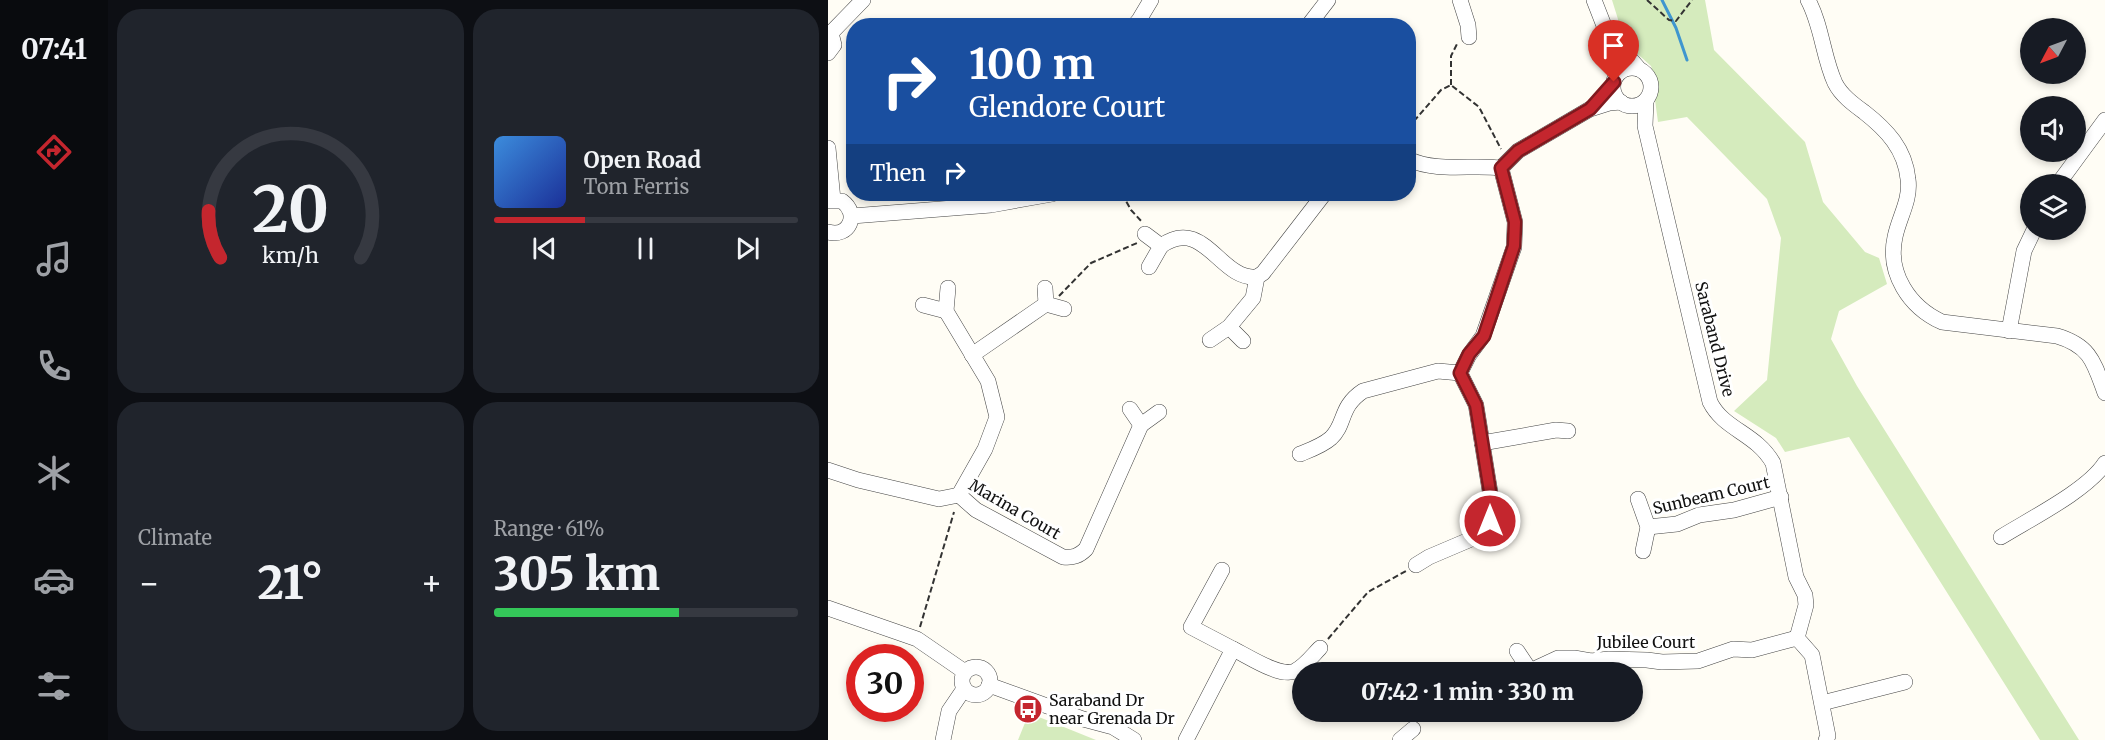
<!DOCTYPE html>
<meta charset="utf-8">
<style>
:root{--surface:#171b24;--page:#20242c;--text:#f1f3f6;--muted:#9ea1a6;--line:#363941;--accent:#c4262e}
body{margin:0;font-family:Merriweather,serif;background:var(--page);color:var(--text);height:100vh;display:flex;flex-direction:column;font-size:22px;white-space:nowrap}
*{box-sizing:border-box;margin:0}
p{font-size:20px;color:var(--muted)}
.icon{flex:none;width:33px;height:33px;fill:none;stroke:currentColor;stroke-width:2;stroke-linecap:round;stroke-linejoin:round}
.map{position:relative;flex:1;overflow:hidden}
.details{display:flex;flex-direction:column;gap:9px;padding:9px;background:#0d0f14;width:720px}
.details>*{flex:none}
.banner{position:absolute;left:18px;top:18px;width:570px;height:183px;border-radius:24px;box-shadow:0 3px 9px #0003;background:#1a4fa0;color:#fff;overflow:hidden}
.needle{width:39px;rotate:229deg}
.controls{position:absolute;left:1192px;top:18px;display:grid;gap:12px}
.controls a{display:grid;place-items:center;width:66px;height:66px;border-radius:50%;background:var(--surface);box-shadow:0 3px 9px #0003;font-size:30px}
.speed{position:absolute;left:18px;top:644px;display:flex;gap:12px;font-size:30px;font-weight:700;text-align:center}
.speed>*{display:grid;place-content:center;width:78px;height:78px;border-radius:50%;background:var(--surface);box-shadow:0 3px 9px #0003;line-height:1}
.speed .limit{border:9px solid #d22;background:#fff;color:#111}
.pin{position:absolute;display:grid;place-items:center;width:51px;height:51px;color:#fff;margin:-62px -26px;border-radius:50% 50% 50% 0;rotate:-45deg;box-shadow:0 0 6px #0007}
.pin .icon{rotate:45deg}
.me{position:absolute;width:66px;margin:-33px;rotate:0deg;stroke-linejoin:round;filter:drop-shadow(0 0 4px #0008)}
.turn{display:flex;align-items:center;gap:21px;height:126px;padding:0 24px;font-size:27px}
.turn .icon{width:78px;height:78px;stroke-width:2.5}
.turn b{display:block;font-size:42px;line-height:51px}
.then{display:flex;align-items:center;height:57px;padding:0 24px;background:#0003;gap:12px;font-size:22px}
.big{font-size:45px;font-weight:800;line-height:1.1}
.details .card{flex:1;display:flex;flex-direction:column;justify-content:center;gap:9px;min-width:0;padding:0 21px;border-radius:24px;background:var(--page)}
.details .dial{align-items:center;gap:0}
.dial svg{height:156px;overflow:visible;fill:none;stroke:var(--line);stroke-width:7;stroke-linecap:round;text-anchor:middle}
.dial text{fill:var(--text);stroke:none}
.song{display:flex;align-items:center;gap:18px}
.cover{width:72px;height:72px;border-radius:9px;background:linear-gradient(135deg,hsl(210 70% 55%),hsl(230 70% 35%))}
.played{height:6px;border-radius:3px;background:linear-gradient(90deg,var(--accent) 30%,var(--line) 30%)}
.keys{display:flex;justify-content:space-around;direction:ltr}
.heat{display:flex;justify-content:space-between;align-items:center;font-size:33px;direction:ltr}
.charge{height:9px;border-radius:4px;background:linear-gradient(90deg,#34c759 61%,var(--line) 0)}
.details .tiles{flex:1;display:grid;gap:9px;grid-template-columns:repeat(2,1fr)}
.trip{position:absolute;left:464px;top:662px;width:351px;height:60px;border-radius:30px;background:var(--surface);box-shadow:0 3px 9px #0003;font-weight:800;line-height:60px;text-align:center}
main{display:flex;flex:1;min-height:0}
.tab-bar{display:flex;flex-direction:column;width:108px;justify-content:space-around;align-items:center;background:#090b0e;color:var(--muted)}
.tab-bar .icon{width:42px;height:42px}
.tab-bar .current{color:var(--accent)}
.tab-bar b{font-size:27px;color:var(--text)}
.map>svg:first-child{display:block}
</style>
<main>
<nav class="tab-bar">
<b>07:41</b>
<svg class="icon current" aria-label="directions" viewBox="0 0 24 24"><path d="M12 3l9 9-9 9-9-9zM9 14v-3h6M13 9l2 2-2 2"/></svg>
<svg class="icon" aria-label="music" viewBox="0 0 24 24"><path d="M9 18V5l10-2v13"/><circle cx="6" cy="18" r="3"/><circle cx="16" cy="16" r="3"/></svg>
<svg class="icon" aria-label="phone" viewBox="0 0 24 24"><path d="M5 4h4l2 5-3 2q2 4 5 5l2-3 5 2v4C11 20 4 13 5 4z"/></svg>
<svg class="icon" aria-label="climate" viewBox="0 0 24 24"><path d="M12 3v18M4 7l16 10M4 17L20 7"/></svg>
<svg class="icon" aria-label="car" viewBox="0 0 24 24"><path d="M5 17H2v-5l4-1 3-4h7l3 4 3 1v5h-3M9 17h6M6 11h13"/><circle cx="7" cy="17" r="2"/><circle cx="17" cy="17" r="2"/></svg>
<svg class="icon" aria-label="filters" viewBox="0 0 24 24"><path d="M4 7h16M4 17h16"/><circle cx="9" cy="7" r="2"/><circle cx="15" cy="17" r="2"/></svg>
</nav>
<section class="details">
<div class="tiles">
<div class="card dial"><svg viewBox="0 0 100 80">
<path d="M14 69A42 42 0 1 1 86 69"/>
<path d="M14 69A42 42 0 0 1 8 45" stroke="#c4262e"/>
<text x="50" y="56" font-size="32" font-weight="700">20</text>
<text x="50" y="72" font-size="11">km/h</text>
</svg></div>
<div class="card">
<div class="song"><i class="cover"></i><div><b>Open Road</b><p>Tom Ferris</p></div></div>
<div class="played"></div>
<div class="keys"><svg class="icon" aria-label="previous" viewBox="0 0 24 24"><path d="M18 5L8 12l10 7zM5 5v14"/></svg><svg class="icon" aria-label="pause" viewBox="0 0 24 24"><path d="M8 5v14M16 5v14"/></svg><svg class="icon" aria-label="next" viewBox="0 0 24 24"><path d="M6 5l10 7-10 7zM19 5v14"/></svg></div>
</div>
<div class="card"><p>Climate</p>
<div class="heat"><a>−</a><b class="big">21°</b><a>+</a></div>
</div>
<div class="card"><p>Range · 61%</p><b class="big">305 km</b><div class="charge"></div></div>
</div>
</section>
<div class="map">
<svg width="1277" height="740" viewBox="0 0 1277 740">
<rect width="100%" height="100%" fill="#fffdf5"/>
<g fill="#d5ebbd">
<path d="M784,0H877L886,50L977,142L995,202L1037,252L1051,258L1059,284L1011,311L1003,339L1029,386L1251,740H1212L1021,437L957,452L948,438L906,411L939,380L953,238L939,199L859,117L830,122L827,100L830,89L823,66L804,49L794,32Z"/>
<path d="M201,713L268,740H190Z"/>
</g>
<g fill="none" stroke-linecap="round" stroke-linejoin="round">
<path stroke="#3f96cf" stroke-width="3" d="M834,0L848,28L859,60"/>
<g stroke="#444" stroke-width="16">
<g id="minor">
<path d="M632,0L640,25L641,37"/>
<path d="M766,0L782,41L788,76"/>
<path d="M980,0C994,26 995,57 1007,83C1013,95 1025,104 1036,112C1059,130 1077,149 1080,179C1083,200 1071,217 1067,237C1059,273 1081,307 1114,322L1229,336C1263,346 1266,363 1277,393"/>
<path d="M306,26L311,20L323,0"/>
<path d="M480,26L500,0"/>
<path d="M786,31L799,55L811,69"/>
<path d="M0,33L4,37L6,45L0,53"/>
<path d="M2,34L35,0"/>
<circle cx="804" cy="87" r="19"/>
<path d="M818,100L817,126L882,402C896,430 928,433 945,463L968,577L977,595L978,605L969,638L984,655L1000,736L998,740"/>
<path d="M0,148L5,200"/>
<path d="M580,159C610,173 642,164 673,168L690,151L762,109L781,103L793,102"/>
<path d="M1230,184L1277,120"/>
<path d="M0,201H14C32,214 21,238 0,232"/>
<path d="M24,216L163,205L224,194"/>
<path d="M317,234L333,246L321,267"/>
<path d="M333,246C376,215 392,281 429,277"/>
<path d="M120,288L118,311L160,381L169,417L157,449L131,495"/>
<path d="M217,288L218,304L236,309"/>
<path d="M95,305L118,311"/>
<path d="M401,327L425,298L429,277L435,273L496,194"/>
<path d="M1181,331L1196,251L1206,230"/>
<path d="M382,340L401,327L415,341"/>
<path d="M144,355L218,304"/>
<path d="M302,409L313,425L331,412"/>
<path d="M654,443L728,430L740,431"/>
<path d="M472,454C482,450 494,446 503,438C518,424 511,407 535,391L610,371L632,373L641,355L655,336L686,247L687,222L673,168"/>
<path d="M0,470L30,480L111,499L131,495L148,510L235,557C245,558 251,556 258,549L313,425"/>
<path d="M810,499L820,527L815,551"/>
<path d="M820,527L849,524L871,515L906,510L953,497"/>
<path d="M1173,537C1202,519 1260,490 1277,463"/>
<path d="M588,565L601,557L648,537L657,529L665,510L648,405L632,373"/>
<path d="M0,608L89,639L137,672"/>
<path d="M405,649C420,656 452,678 467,671C477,666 485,655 492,648"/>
<path d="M689,651L703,672"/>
<circle cx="148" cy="681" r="14"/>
<path d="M702,671L730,658H746L763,661L781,659L819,660L834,662L870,661L905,649L924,650L969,638"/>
<path d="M161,685L255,719L285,727L306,740"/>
<path d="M994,703L1077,682"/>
<path d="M115,740L121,711L136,689"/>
<path d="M358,740L405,649L363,627L394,570"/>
<path d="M572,740L585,729"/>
</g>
</g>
<g stroke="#333" stroke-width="2" stroke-dasharray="6 3" stroke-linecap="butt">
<path d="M819,0L841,20L848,21L864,0"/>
<path d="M623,85V56L630,42"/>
<path d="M580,128L613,90L623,85L651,107L673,149"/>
<path d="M294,194L303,210L315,223"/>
<path d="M231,296L263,263L309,243"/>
<path d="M92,627L126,512"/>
<path d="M500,639L540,592L578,571"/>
</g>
<use href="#minor" stroke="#fff" stroke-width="15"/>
</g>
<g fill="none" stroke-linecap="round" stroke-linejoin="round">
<g stroke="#7f191e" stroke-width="15">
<path id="route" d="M662,521L665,510L648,405L632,373L641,354L656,336L686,246L687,222L673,168L690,151L762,109L786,82"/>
</g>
<use href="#route" stroke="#c4262e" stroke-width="10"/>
</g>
<defs>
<g id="bus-disc" transform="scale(1.5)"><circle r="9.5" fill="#c4262e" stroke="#fff"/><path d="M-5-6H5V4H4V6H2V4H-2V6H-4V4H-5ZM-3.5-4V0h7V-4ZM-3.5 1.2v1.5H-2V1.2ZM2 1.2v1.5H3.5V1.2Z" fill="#fff"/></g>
</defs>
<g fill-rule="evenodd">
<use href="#bus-disc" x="200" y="709"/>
</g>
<g text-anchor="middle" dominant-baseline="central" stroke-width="6" stroke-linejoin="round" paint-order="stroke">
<g font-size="16" fill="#111" stroke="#fff">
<text transform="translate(887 339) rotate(76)">Saraband Drive</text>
<text transform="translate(883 495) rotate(-13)">Sunbeam Court</text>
<text transform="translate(187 509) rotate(30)">Marina Court</text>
<text x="818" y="642">Jubilee Court</text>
</g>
<g font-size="16" fill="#111" stroke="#fff" text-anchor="start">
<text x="221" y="700">Saraband Dr<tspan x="221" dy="18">near Grenada Dr</tspan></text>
</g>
</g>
</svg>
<div class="controls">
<a><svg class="needle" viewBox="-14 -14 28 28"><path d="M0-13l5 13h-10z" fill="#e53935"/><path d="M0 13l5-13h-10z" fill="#9ea1a6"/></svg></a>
<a><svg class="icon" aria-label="sound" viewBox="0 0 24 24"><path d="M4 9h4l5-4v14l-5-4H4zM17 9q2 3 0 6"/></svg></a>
<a><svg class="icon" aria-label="layers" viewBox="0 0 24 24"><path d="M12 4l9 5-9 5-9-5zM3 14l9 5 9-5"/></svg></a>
</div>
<div class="speed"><div class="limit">30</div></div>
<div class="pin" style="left:786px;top:82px;background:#d93025"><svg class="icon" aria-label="arrive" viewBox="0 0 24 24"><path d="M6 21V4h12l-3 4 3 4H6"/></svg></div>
<svg class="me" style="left:662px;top:521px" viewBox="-20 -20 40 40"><circle r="17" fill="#c4262e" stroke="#fff" stroke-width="3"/><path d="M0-11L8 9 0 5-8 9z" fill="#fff"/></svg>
<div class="trip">07:42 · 1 min · 330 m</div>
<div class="banner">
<div class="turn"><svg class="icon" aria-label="right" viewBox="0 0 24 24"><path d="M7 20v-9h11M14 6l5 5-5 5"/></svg><div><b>100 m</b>Glendore Court</div></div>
<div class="then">Then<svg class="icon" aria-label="right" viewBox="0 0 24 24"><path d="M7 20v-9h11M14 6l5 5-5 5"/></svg></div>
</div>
</div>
</main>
